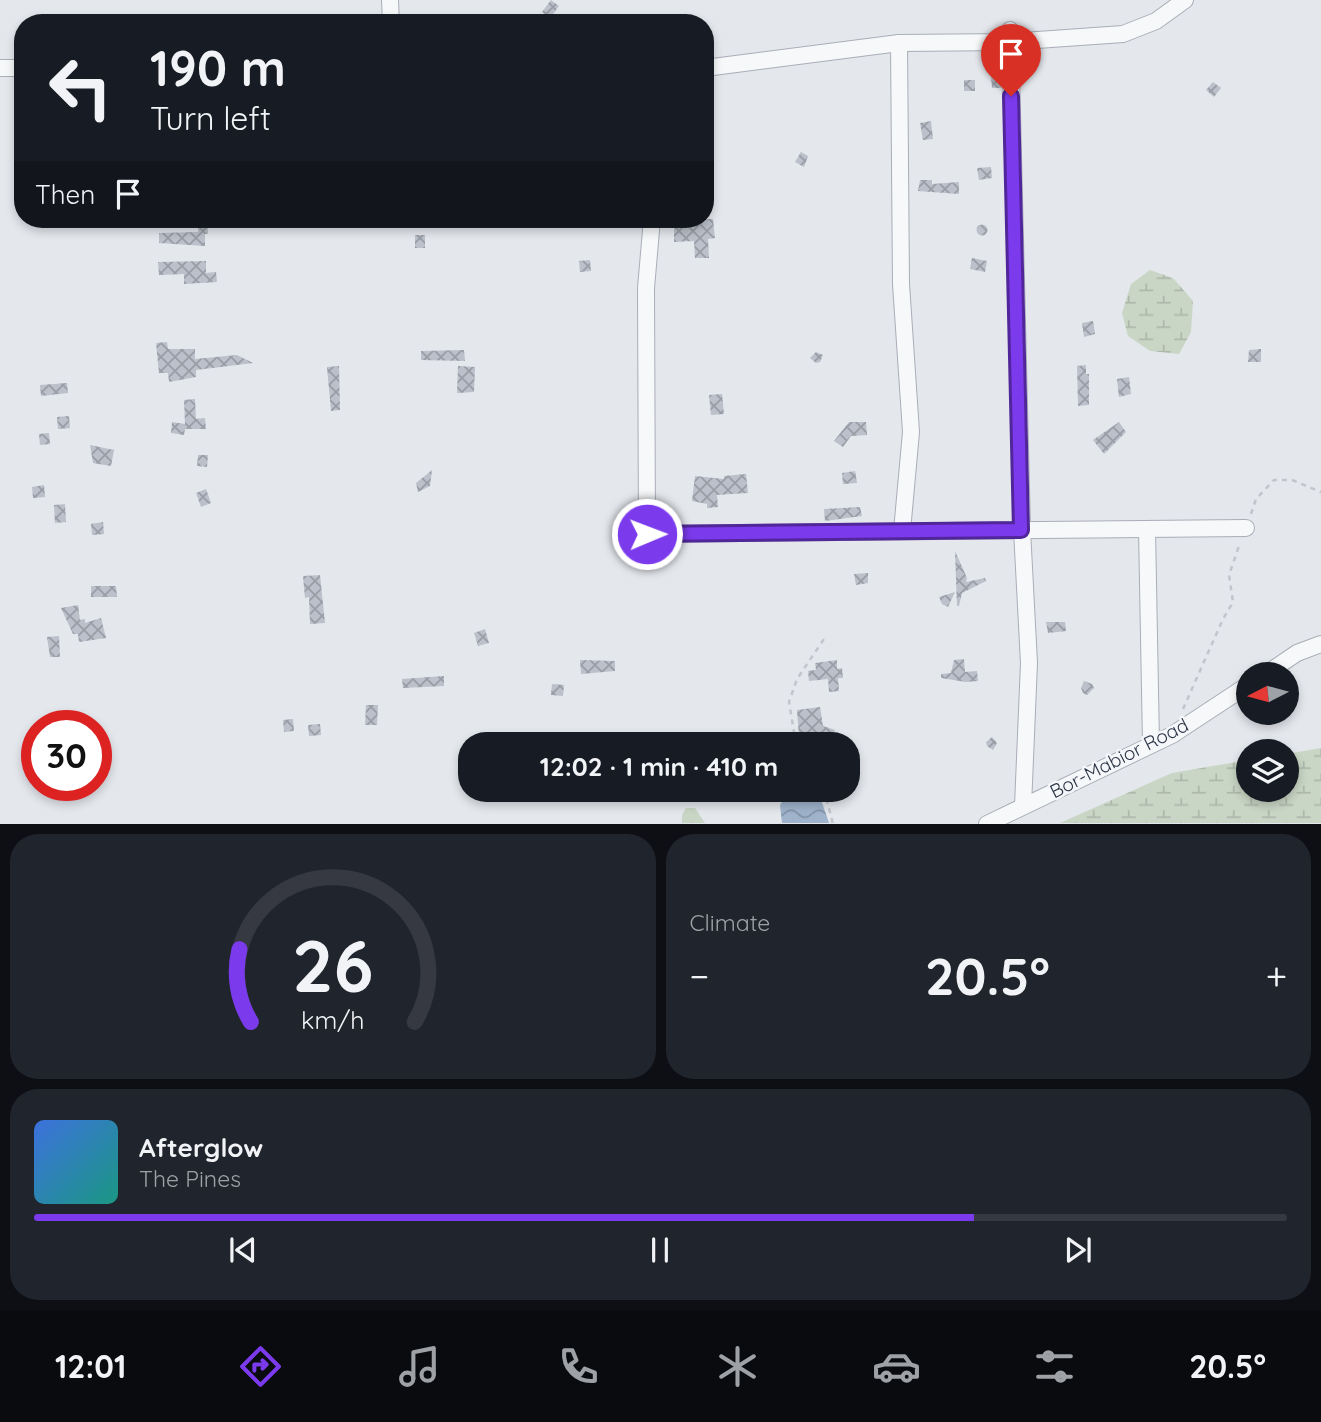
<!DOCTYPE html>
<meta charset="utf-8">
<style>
:root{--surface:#171b24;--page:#20242c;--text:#f1f3f6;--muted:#9ea1a6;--line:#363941;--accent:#7c3aed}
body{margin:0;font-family:Quicksand,sans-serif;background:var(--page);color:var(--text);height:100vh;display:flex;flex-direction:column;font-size:26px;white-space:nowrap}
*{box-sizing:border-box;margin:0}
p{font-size:23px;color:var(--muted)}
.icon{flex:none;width:38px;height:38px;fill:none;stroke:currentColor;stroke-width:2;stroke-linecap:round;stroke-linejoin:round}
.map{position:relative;height:824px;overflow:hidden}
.details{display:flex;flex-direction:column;gap:10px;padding:10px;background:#0d0f14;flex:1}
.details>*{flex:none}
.top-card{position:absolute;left:14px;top:14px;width:700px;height:214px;border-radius:28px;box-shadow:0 4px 10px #0003;background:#171b24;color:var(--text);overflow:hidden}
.needle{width:46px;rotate:264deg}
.controls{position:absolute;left:1236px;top:662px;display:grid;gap:14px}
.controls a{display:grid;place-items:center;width:63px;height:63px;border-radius:50%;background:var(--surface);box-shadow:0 4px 10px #0003;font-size:35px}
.speed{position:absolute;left:21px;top:710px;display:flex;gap:14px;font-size:35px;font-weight:700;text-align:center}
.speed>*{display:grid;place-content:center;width:91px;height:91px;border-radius:50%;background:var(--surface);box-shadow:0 4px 10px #0003;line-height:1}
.speed .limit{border:10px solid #d22;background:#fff;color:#111}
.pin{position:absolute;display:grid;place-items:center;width:60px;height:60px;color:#fff;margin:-72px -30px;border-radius:50% 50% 50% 0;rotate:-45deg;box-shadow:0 0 7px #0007}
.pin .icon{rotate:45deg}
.me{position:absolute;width:77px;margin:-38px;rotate:89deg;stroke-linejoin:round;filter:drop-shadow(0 0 5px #0008)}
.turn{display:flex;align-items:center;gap:24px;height:147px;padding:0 21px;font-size:32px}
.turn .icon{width:91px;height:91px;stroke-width:2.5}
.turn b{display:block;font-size:49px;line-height:60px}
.then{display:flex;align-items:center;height:66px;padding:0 21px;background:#0003;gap:14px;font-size:26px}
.big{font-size:52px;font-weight:800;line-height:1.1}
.details .widget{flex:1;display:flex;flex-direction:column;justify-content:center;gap:10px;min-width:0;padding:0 24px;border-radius:28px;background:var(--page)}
.details .dial{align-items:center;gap:0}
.dial svg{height:182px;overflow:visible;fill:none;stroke:var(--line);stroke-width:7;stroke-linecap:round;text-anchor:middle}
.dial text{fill:var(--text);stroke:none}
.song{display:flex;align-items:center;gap:21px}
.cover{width:84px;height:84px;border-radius:10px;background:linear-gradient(135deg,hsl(220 70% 55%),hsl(170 70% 35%))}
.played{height:7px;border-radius:4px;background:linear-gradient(90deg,var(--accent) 75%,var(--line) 75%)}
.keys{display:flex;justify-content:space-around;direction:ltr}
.heat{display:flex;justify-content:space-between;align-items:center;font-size:38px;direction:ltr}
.details .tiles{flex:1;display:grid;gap:10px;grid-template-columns:1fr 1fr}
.widget:last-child{grid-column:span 2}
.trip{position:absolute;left:458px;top:732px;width:402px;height:70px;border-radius:28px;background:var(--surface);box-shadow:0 4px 10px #0003;font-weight:800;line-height:70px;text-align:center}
.tab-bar{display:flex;height:112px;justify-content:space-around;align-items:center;background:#090b0e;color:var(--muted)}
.tab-bar .icon{width:49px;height:49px}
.tab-bar .on{color:var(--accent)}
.tab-bar b{font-size:32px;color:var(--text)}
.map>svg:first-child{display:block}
</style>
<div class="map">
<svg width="1321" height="824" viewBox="0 0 1321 824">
<defs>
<pattern id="wetland-marsh" width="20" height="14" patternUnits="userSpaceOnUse" patternTransform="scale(1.75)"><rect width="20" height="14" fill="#c9d6c5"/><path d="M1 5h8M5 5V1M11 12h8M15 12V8" fill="none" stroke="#adb8ab"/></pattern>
<pattern id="water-waves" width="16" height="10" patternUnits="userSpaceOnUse" patternTransform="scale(1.75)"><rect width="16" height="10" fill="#9fb4cc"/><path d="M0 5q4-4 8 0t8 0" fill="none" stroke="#8293a7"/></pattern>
<pattern id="building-cross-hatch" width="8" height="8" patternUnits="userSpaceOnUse" patternTransform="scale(1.75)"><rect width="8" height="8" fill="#bbc0ca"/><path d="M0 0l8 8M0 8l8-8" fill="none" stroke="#989da6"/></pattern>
</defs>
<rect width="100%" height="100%" fill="#e4e7ec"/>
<g fill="url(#wetland-marsh)">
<path d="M1150,270L1173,278L1193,301L1191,332L1179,354L1150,351L1128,336L1122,313L1131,284Z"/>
<path d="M1321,748V823H1060L1172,773L1248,760V789H1286V754Z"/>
<path d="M686,808H695L705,823H682V815Z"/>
</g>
<path fill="url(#water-waves)" d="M790,789L818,791L829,823H782L780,805Z"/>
<g fill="url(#building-cross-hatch)">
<path d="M551,0L559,6L550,18L542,12Z"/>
<path d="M1001,76V88H992L991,77Z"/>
<rect x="964" y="80" width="11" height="11"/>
<path d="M1213,82L1221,88L1214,97L1206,90Z"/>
<path d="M931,121L933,139L923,140L920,123Z"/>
<path d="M801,152L808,156L804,167L795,162Z"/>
<path d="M991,167L992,178L979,180L977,168Z"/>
<path d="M920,180H932V184L959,182V194L918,191Z"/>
<path d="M198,219H208V234H205V246L159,243V233L198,232Z"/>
<path d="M674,219H713L715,238L708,239L709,258H695L694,241L674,242Z"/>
<circle cx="982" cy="230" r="5.5"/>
<rect x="415" y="235" width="10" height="13"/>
<path d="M972,258L987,261L985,272L970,269Z"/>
<path d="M590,260L591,271L580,272L579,261Z"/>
<path d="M206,261V273L216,272L217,282L184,284V274L159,275L158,262Z"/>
<path d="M1093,321L1095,334L1084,337L1082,323Z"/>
<path d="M167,342L168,349H195V359L237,355L253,363L196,370V377L169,382L168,373H159L156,343Z"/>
<path d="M1261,349V362H1248L1249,350Z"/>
<path d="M464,350L465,361L421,360V351Z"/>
<path d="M816,352L823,355L820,362L816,363L810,358Z"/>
<path d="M1086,365V374H1089V405L1078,406L1077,366Z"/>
<path d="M339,366L340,410L331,411L327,367Z"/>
<path d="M458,366L475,367L474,392L457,393Z"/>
<path d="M1129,377L1131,394L1119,397L1117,379Z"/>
<path d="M67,383L68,393L41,396L40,385Z"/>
<path d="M722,394L724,414L711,415L709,395Z"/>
<path d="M195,399L196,419L205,418L206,429H185L184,435L171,433L172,422L185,424L184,400Z"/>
<path d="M69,416L70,428L58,429L57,417Z"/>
<path d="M849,422H866L867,435L851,436L843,447L834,441Z"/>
<path d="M1119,422L1126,432L1104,454L1093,440Z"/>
<path d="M49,433L50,444L40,445L39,434Z"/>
<path d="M90,445L114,450L111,466L93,463Z"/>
<path d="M198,455H208L207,467L197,466Z"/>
<path d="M432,470L430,486L418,492L416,483Z"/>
<path d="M855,471L857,483L843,484L842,473Z"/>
<path d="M746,474L748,493L717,495L718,507L707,508V504L692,501L695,476L724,479V476Z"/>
<path d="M44,485L45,497L33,498L32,487Z"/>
<path d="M206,489L211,503L201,507L196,493Z"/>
<path d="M65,504L66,522L55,523L54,505Z"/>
<path d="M860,507L862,516L825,521L824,509Z"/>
<path d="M103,522L104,534L92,535L91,524Z"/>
<path d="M955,551L967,578L966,582L985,578L986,581L962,593L959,606H957Z"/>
<path d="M868,573V583L856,585L854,574Z"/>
<path d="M320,575L325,623L310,624L309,597L305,598L303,576Z"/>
<path d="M91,586H116L117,597H91Z"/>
<path d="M955,592L948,607L942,604L939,597Z"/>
<path d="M78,605L80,620L85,619V623L101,618L106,638L79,642L78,634H73L61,608Z"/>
<path d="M1046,622H1065L1066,631L1048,633Z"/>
<path d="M485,629L489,643L478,646L474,633Z"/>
<path d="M59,636L60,657H50L47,637Z"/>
<path d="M964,659L965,672L977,671L978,681L966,682L941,678V674L951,673L954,660Z"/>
<path d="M580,660L615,661V671L581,674Z"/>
<path d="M837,660V669L842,668L843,678H838L839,691L829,692L828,679L809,681L808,671L816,670L815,663Z"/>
<path d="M444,676V686L403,688L402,679Z"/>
<path d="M1084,681L1092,684L1094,688L1087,695L1083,693L1081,688Z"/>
<path d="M552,684L564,685L563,696L551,695Z"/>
<path d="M366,705H378L377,725H365Z"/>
<path d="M820,707L823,726L835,730L831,741L812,735L799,737L797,710Z"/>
<path d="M293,719L294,731L284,732L283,720Z"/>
<path d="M320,724L321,735L309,736L308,725Z"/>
<path d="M992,737L997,743L993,750L987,746L986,742Z"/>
</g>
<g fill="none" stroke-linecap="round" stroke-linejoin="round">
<g stroke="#a9aeb7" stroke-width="18">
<g id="street">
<path d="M390,0L391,23"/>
<path d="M1010,30L1022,530L1029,663L1023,806"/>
<path d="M899,43L901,284L911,432L902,531"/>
<path d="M0,68H23"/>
<path d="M705,68L899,43L1010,42L1123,34L1156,21L1185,0"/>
<path d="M652,219L646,288L647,534L1246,528"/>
<path d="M1147,529L1151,744"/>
<path d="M1266,674L1297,653L1321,644"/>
<path d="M987,824L1172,735L1248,685"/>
</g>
</g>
<g stroke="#c2c5cb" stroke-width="2.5" stroke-dasharray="5 5" stroke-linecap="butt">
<path d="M1251,514L1256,499L1274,480H1292L1321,492"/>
<path d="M1183,709L1223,619L1233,602L1229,575L1240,543"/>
<path d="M796,744L789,702L797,679L826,636"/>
<path d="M824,789L833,824"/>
</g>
<use href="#street" stroke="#f7f8fa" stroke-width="16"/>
</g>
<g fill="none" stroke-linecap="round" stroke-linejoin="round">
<g stroke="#51269a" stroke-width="18">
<path id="route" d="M647,534L1021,530L1011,96"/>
</g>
<use href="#route" stroke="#7c3aed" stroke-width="12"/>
</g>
<g text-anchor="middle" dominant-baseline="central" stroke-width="5" stroke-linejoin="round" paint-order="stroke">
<g font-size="19" fill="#2b3445" stroke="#f4f6f9">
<text transform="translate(1119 758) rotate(-27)">Bor-Mabior Road</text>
</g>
</g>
</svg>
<div class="controls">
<a><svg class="needle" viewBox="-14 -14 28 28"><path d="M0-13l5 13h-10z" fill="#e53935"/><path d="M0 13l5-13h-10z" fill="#9ea1a6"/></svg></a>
<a><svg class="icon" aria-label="layers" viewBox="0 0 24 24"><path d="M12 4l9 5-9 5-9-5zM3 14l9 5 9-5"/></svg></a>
</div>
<div class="speed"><div class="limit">30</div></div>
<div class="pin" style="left:1011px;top:96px;background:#d93025"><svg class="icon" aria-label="arrive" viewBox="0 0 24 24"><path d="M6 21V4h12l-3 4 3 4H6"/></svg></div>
<svg class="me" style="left:647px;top:534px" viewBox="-20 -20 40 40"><circle r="17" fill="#7c3aed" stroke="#fff" stroke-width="3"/><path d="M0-11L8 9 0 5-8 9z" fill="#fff"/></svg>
<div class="trip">12:02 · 1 min · 410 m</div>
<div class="top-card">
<div class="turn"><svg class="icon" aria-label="left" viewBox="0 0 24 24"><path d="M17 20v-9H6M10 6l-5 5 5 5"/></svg><div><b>190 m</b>Turn left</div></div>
<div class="then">Then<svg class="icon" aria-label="arrive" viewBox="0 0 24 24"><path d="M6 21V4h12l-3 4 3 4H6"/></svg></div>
</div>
</div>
<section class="details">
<div class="tiles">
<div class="widget dial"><svg viewBox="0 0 100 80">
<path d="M14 69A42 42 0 1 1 86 69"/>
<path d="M14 69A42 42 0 0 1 9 37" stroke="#7c3aed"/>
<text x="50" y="56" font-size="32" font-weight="700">26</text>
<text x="50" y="72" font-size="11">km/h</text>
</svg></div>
<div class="widget"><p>Climate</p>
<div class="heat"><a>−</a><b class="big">20.5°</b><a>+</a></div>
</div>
<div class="widget">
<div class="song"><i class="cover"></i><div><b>Afterglow</b><p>The Pines</p></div></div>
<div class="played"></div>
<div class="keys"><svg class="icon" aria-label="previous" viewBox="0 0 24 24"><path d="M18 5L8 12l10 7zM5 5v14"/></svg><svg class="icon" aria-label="pause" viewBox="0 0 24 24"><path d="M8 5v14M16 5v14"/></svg><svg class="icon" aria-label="next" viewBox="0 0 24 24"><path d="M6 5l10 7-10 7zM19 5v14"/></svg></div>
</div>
</div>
</section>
<nav class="tab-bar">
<b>12:01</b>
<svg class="icon on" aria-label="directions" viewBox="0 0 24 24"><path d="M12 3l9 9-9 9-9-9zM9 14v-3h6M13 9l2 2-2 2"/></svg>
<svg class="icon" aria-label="music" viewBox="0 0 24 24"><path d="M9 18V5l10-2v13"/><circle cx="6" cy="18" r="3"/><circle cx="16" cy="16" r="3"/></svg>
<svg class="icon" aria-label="phone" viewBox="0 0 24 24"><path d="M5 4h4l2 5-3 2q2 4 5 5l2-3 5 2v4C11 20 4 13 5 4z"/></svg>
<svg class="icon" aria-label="climate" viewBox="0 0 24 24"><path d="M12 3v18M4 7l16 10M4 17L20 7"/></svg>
<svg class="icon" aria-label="car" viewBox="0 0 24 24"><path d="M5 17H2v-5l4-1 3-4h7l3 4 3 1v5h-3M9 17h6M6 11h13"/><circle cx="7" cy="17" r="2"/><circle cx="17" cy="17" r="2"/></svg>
<svg class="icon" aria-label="filters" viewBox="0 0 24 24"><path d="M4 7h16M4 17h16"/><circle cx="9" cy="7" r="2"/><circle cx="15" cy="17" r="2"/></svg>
<b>20.5°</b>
</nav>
